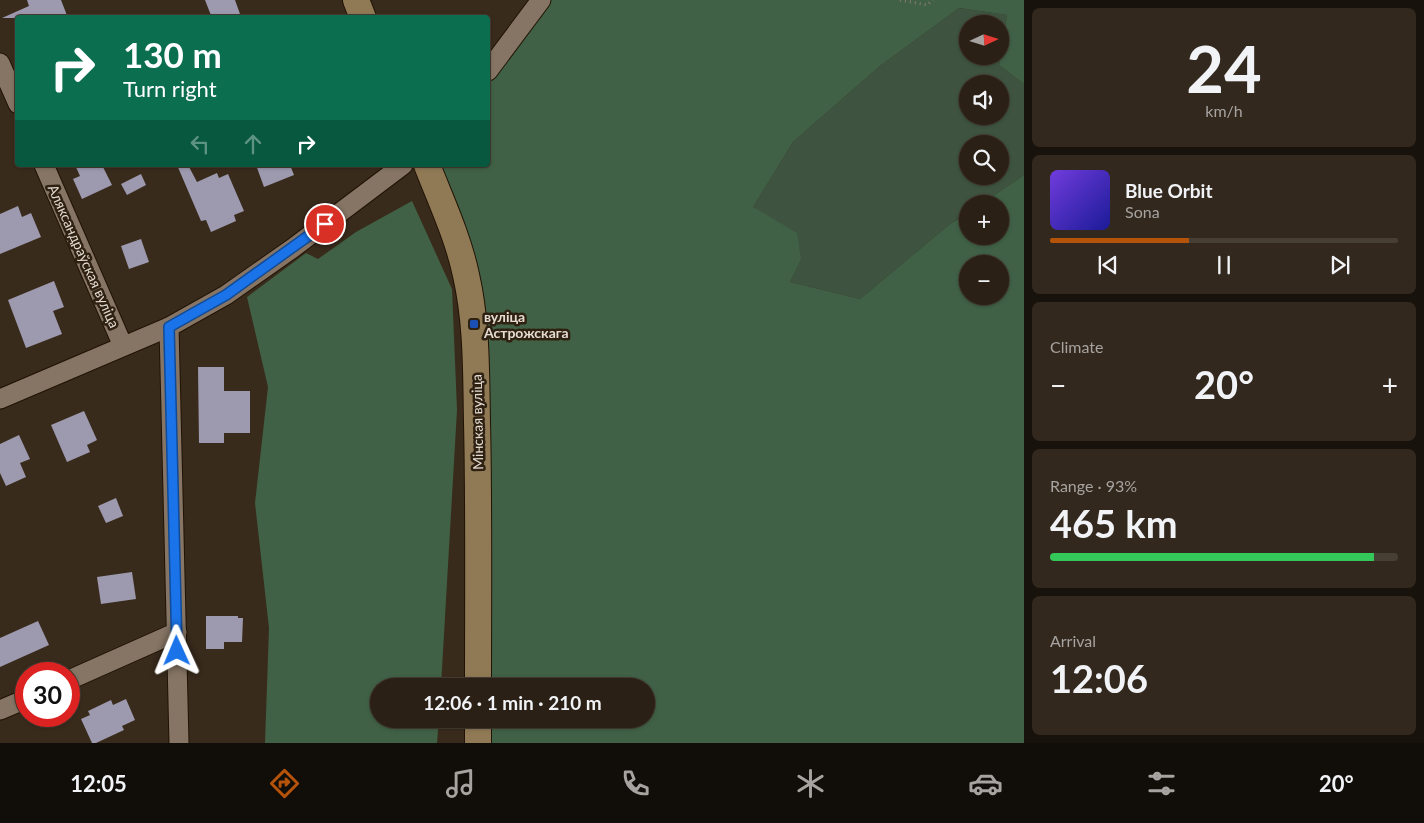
<!DOCTYPE html>
<meta charset="utf-8">
<style>
:root{--surface:#2b2015;--page:#33281e;--text:#f1f3f6;--muted:#a6a3a0;--line:#473e34;--accent:#b45309}
body{margin:0;font-family:Lato,sans-serif;background:var(--page);color:var(--text);height:100vh;display:flex;flex-direction:column;font-size:19px;white-space:nowrap}
*{box-sizing:border-box;margin:0}
p{font-size:16px;color:var(--muted)}
.icon{flex:none;width:28px;height:28px;fill:none;stroke:currentColor;stroke-width:2;stroke-linecap:round;stroke-linejoin:round}
.map{position:relative;flex:1;overflow:hidden}
.drawer{display:flex;flex-direction:column;gap:8px;padding:8px;background:#18120c;width:400px}
.drawer>*{flex:none}
.guide{position:absolute;left:15px;top:15px;width:475px;height:152px;border-radius:5px;box-shadow:0 1px 4px #0004,0 0 0 1px var(--line);background:#0b6e4f;color:#fff;overflow:hidden}
.needle{width:32px;rotate:86deg}
.controls{position:absolute;left:959px;top:15px;display:grid;gap:10px}
.controls a{display:grid;place-items:center;width:50px;height:50px;border-radius:50%;background:var(--surface);box-shadow:0 1px 4px #0004,0 0 0 1px var(--line);font-size:25px}
.speed{position:absolute;left:15px;top:662px;display:flex;gap:10px;font-size:25px;font-weight:700;text-align:center}
.speed>*{display:grid;place-content:center;width:65px;height:65px;border-radius:50%;background:var(--surface);box-shadow:0 1px 4px #0004,0 0 0 1px var(--line);line-height:1}
.speed .limit{border:8px solid #d22;background:#fff;color:#111}
.pin{position:absolute;display:grid;place-items:center;width:42px;height:42px;color:#fff;margin:-21px;border:2px solid #fff;border-radius:50%;box-shadow:0 1px 5px #0007}
.me{position:absolute;width:55px;margin:-28px;rotate:359deg;stroke-linejoin:round;filter:drop-shadow(0 0 4px #0008)}
.turn{display:flex;align-items:center;gap:18px;height:105px;padding:0 25px;font-size:22px}
.turn .icon{width:65px;height:65px;stroke-width:2.5}
.turn b{display:block;font-size:35px;line-height:42px}
.lanes{display:flex;align-items:center;height:48px;padding:0 25px;background:#0003;justify-content:center;gap:25px;direction:ltr}
.lanes .off{opacity:.35}
.big{font-size:38px;font-weight:700;line-height:1.1}
.drawer .widget{flex:1;display:flex;flex-direction:column;justify-content:center;gap:8px;min-width:0;padding:0 18px;border-radius:8px;background:var(--page)}
.drawer .dial{align-items:center;gap:0}
.dial b{font-size:65px;line-height:1}
.song{display:flex;align-items:center;gap:15px}
.cover{width:60px;height:60px;border-radius:8px;background:linear-gradient(135deg,hsl(260 70% 55%),hsl(240 70% 35%))}
.played{height:5px;border-radius:2px;background:linear-gradient(90deg,var(--accent) 40%,var(--line) 40%)}
.keys{display:flex;justify-content:space-around;direction:ltr}
.heat{display:flex;justify-content:space-between;align-items:center;font-size:28px;direction:ltr}
.charge{height:8px;border-radius:4px;background:linear-gradient(90deg,#34c759 93%,var(--line) 0)}
.trip{position:absolute;left:370px;top:678px;width:285px;height:50px;border-radius:25px;background:var(--surface);box-shadow:0 1px 4px #0004,0 0 0 1px var(--line);font-weight:700;line-height:50px;text-align:center}
.tab-bar{display:flex;height:80px;justify-content:space-around;align-items:center;background:#110d08;color:var(--muted)}
.tab-bar .icon{width:35px;height:35px}
.tab-bar .active{color:var(--accent)}
.tab-bar b{font-size:22px;color:var(--text)}
main{display:flex;flex:1;min-height:0}
.map>svg:first-child{display:block}
</style>
<main>
<div class="map">
<svg width="1024" height="743" viewBox="0 0 1024 743">
<rect width="100%" height="100%" fill="#392b1c"/>
<path fill="#3e5441" fill-rule="evenodd" d="M959,8L1007,15L999,65L1024,84V175L981,204H968L967,212L950,224L860,299L790,282L801,260L753,207L793,142L880,66ZM968,24H1000V56H968ZM968,84H1000V116H968ZM968,144H1000V176H968Z"/>
<g fill="#406145" fill-rule="evenodd">
<path d="M541,0H1024V84L999,65L1007,15L959,8L880,66L793,142L753,207L797,233L801,260L790,282L860,299L950,224L967,213L968,236H1000V204H981L1024,175V743H478V719H646V686H478L475,342L427,165H488V71ZM968,264H1000V296H968Z"/>
<path d="M412,201L452,289L457,410L441,686H379V719H439L437,743H265L269,628L255,503L268,387L247,297L306,253L318,259L356,232Z"/>
</g>
<g fill="#9d99af">
<path d="M27,0H61L68,18H2L29,6Z"/>
<path d="M205,0H235L240,14L232,18H212Z"/>
<path d="M75,165H102L112,185L82,199L73,179L80,176Z"/>
<path d="M177,165H188L197,182L217,173L219,178L228,174L244,211L234,215L236,221L211,232L206,220L201,221Z"/>
<path d="M256,165H290L294,175L264,187Z"/>
<path d="M141,174L146,185L127,195L121,184Z"/>
<path d="M18,206L22,217L31,213L41,237L0,254V214Z"/>
<path d="M141,239L149,262L129,269L121,246Z"/>
<path d="M54,281L64,307L53,311L62,334L26,348L8,300Z"/>
<path d="M198,367H224V391H250V433H224V443H199Z"/>
<path d="M84,411L97,440L87,445L90,452L67,462L51,425Z"/>
<path d="M19,435L30,459L20,463L26,477L6,486L0,473V444Z"/>
<path d="M116,498L123,516L106,523L98,506Z"/>
<path d="M132,572L136,599L101,604L97,577Z"/>
<path d="M206,616H238V618H243L242,642H224V649H206Z"/>
<path d="M38,621L49,645L0,667V638Z"/>
<path d="M126,699L135,720L122,726L124,730L96,743H92L81,719L90,715L88,711L111,700L113,705Z"/>
</g>
<g fill="none" stroke-linecap="round" stroke-linejoin="round">
<g stroke="#201305" stroke-width="21">
<g id="street">
<path d="M0,63L18,104"/>
<path d="M488,71L541,0"/>
<path d="M44,165L123,346"/>
<path d="M169,327L179,743"/>
<path d="M0,399L169,327L226,295L293,248L403,165"/>
<path d="M69,680L177,632"/>
<path d="M0,710L26,699"/>
</g>
</g>
<g stroke="#201305" stroke-width="28">
<g id="secondary">
<path d="M356,0L363,18"/>
<path d="M427,165C441,201 458,237 466,275C477,323 476,373 477,422C479,510 478,598 478,686"/>
<path d="M478,743V719"/>
</g>
</g>
<path stroke="#877c6f" stroke-width="3" stroke-dasharray="1 4" stroke-linecap="butt" d="M900,0L927,5L933,0"/>
<use href="#street" stroke="#867564" stroke-width="19"/>
<use href="#secondary" stroke="#907a56" stroke-width="26"/>
</g>
<g fill="none" stroke-linecap="round" stroke-linejoin="round">
<g stroke="#114b97" stroke-width="12">
<path id="route" d="M177,651L169,327L226,295L325,224"/>
</g>
<use href="#route" stroke="#1a73e8" stroke-width="9"/>
</g>
<rect fill="#1a4fb4" stroke="#2f2112" stroke-width="2" x="469" y="319" width="10" height="10" rx="2.5"/>
<g text-anchor="middle" dominant-baseline="central" stroke-width="5" stroke-linejoin="round" paint-order="stroke">
<g font-size="14" fill="#e4dbd1" stroke="#2f2112">
<text transform="translate(84 256) rotate(66)">Аляксандраўская вуліца</text>
<text transform="translate(477 422) rotate(-91)">Мінская вуліца</text>
</g>
<g font-size="14" font-weight="bold" fill="#e4dbd1" stroke="#2f2112" text-anchor="start">
<text x="484" y="316">вуліца<tspan x="484" dy="16">Астрожскага</tspan></text>
</g>
</g>
</svg>
<div class="controls">
<a><svg class="needle" viewBox="-14 -14 28 28"><path d="M0-13l5 13h-10z" fill="#e53935"/><path d="M0 13l5-13h-10z" fill="#a6a3a0"/></svg></a>
<a><svg class="icon" aria-label="sound" viewBox="0 0 24 24"><path d="M4 9h4l5-4v14l-5-4H4zM17 9q2 3 0 6"/></svg></a>
<a><svg class="icon" aria-label="search" viewBox="0 0 24 24"><circle cx="10" cy="10" r="6"/><path d="M15 15l6 6"/></svg></a>
<a>+</a>
<a>−</a>
</div>
<div class="speed"><div class="limit">30</div></div>
<div class="pin" style="left:325px;top:224px;background:#d93025"><svg class="icon" aria-label="arrive" viewBox="0 0 24 24"><path d="M6 21V4h12l-3 4 3 4H6"/></svg></div>
<svg class="me" style="left:177px;top:651px" viewBox="-20 -20 40 40"><path d="M0-17L14 15 0 8-14 15z" fill="#1a73e8" stroke="#fff" stroke-width="4"/></svg>
<div class="trip">12:06 · 1 min · 210 m</div>
<div class="guide">
<div class="turn"><svg class="icon" aria-label="right" viewBox="0 0 24 24"><path d="M7 20v-9h11M14 6l5 5-5 5"/></svg><div><b>130 m</b>Turn right</div></div>
<div class="lanes"><svg class="icon off" aria-label="left" viewBox="0 0 24 24"><path d="M17 20v-9H6M10 6l-5 5 5 5"/></svg><svg class="icon off" aria-label="ahead" viewBox="0 0 24 24"><path d="M12 20V5M6 11l6-6 6 6"/></svg><svg class="icon" aria-label="right" viewBox="0 0 24 24"><path d="M7 20v-9h11M14 6l5 5-5 5"/></svg></div>
</div>
</div>
<section class="drawer">
<div class="widget dial"><b>24</b><p>km/h</p></div>
<div class="widget">
<div class="song"><i class="cover"></i><div><b>Blue Orbit</b><p>Sona</p></div></div>
<div class="played"></div>
<div class="keys"><svg class="icon" aria-label="previous" viewBox="0 0 24 24"><path d="M18 5L8 12l10 7zM5 5v14"/></svg><svg class="icon" aria-label="pause" viewBox="0 0 24 24"><path d="M8 5v14M16 5v14"/></svg><svg class="icon" aria-label="next" viewBox="0 0 24 24"><path d="M6 5l10 7-10 7zM19 5v14"/></svg></div>
</div>
<div class="widget"><p>Climate</p>
<div class="heat"><a>−</a><b class="big">20°</b><a>+</a></div>
</div>
<div class="widget"><p>Range · 93%</p><b class="big">465 km</b><div class="charge"></div></div>
<div class="widget"><p>Arrival</p><b class="big">12:06</b></div>
</section>
</main>
<nav class="tab-bar">
<b>12:05</b>
<svg class="icon active" aria-label="directions" viewBox="0 0 24 24"><path d="M12 3l9 9-9 9-9-9zM9 14v-3h6M13 9l2 2-2 2"/></svg>
<svg class="icon" aria-label="music" viewBox="0 0 24 24"><path d="M9 18V5l10-2v13"/><circle cx="6" cy="18" r="3"/><circle cx="16" cy="16" r="3"/></svg>
<svg class="icon" aria-label="phone" viewBox="0 0 24 24"><path d="M5 4h4l2 5-3 2q2 4 5 5l2-3 5 2v4C11 20 4 13 5 4z"/></svg>
<svg class="icon" aria-label="climate" viewBox="0 0 24 24"><path d="M12 3v18M4 7l16 10M4 17L20 7"/></svg>
<svg class="icon" aria-label="car" viewBox="0 0 24 24"><path d="M5 17H2v-5l4-1 3-4h7l3 4 3 1v5h-3M9 17h6M6 11h13"/><circle cx="7" cy="17" r="2"/><circle cx="17" cy="17" r="2"/></svg>
<svg class="icon" aria-label="filters" viewBox="0 0 24 24"><path d="M4 7h16M4 17h16"/><circle cx="9" cy="7" r="2"/><circle cx="15" cy="17" r="2"/></svg>
<b>20°</b>
</nav>
